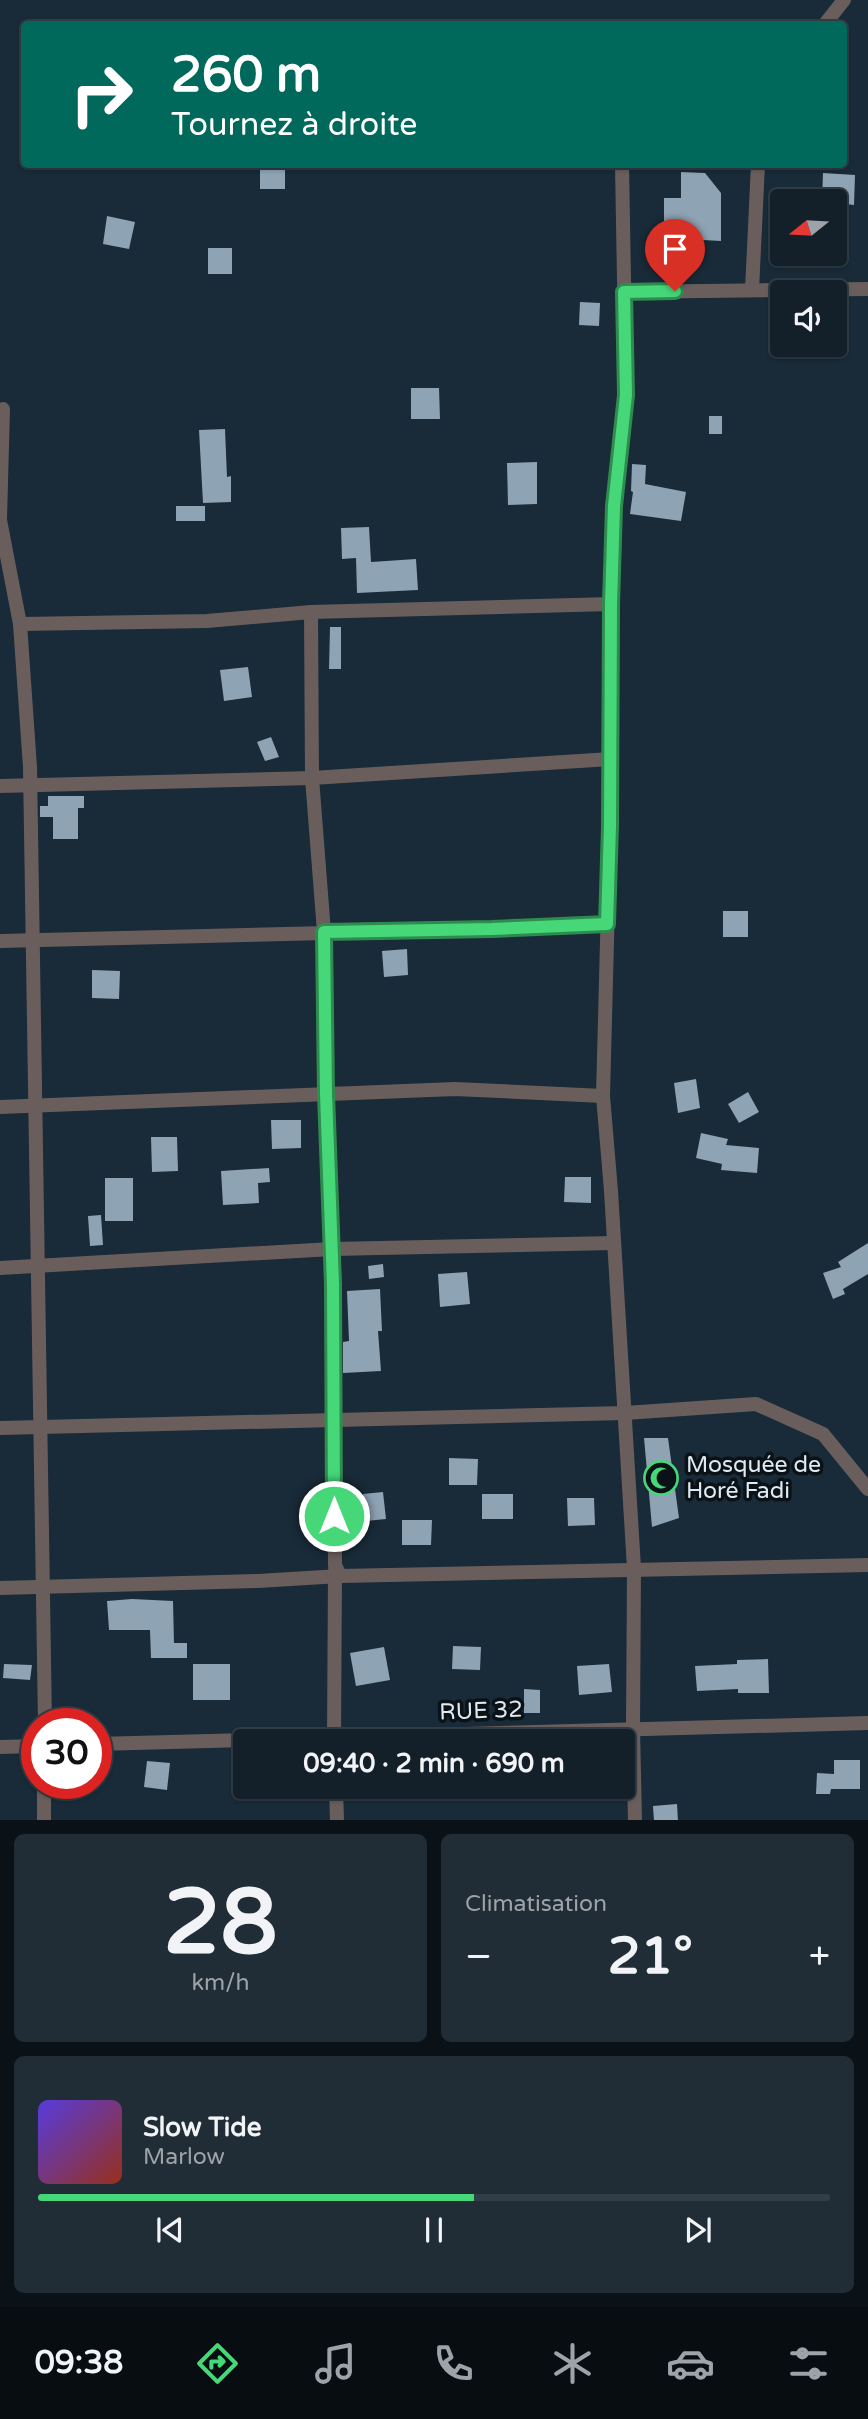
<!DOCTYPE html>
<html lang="fr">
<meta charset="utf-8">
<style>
:root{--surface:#13202a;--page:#202d36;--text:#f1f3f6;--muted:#9da3a8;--line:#323e47;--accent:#46d779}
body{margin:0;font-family:"Varela Round",sans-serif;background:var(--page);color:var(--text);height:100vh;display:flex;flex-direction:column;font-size:26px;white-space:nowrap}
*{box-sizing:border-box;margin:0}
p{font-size:23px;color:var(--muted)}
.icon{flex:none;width:38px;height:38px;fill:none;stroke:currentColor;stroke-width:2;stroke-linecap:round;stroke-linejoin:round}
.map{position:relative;height:1820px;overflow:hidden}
.side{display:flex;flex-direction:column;gap:14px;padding:14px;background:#0a1217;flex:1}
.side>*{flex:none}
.banner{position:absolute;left:21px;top:21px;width:826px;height:147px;border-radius:7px;box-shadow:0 2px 5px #0004,0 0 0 2px var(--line);background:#00695c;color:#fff;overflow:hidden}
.needle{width:46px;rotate:252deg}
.fabs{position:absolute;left:770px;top:189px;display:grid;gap:14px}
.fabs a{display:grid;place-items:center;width:77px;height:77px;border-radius:7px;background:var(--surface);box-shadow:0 2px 5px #0004,0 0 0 2px var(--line);font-size:35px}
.speed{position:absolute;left:21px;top:1708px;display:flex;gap:14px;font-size:35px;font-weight:700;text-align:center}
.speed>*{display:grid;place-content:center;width:91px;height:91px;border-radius:50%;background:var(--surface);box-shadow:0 2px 5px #0004,0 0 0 2px var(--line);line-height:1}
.speed .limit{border:10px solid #d22;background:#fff;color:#111}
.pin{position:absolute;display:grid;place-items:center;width:60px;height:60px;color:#fff;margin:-72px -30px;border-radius:50% 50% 50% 0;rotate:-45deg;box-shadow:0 0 7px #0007}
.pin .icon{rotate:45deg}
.me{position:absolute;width:77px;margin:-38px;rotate:0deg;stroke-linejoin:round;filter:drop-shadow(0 0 5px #0008)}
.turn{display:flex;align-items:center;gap:24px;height:147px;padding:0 35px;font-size:32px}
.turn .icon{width:91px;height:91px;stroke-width:2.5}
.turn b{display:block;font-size:49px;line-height:60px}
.big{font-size:52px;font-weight:700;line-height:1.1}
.side .tile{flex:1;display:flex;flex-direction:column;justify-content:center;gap:10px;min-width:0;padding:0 24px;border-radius:10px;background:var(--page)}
.side .dial{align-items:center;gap:0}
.dial b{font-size:91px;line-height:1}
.song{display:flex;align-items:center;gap:21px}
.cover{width:84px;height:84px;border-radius:10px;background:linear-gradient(135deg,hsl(250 70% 55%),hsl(10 70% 35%))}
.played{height:7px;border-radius:4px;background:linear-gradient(90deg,var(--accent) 55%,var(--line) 55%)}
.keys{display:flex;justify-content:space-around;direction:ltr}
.heat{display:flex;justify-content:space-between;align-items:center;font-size:38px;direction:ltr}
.side .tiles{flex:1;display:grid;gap:14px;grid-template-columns:1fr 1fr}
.tile:last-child{grid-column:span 2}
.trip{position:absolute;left:233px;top:1729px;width:402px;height:70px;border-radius:7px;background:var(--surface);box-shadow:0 2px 5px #0004,0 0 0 2px var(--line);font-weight:700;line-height:70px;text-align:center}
.menu{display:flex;height:112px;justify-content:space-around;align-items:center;background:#080d11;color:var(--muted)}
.menu .icon{width:49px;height:49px}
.menu .selected{color:var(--accent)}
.menu b{font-size:32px;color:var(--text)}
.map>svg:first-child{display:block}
</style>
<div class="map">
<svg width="868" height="1821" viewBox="0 0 868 1821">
<rect width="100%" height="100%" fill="#192a38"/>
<g fill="#8ea3b4">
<rect x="260" y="164" width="25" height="25"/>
<path d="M681,172L705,173L721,193V241L685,239L686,223L664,222V198H681Z"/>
<path d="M823,173L855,175L854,205L822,201Z"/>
<path d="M107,216L135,222L129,249L103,244Z"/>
<rect x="208" y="248" width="24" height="26"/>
<path d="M580,302L600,303L599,326L579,325Z"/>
<path d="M411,388H439L440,419H411Z"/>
<rect x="709" y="416" width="13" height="18"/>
<path d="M225,429L227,477L231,476V502L203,503L199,430Z"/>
<path d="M537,462V504L508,505L507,463Z"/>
<path d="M632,464L646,465L645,484L686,492L681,521L630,514L633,492L631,491Z"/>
<rect x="176" y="506" width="29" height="15"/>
<path d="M369,527L371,562L416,559L418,590L357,593L356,558L342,559L341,528Z"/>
<path d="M330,627H341V669H329Z"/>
<path d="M248,667L252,697L224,701L220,670Z"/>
<path d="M271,737L279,757L265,761L257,742Z"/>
<path d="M48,796H84V808H78V839H53V817H40V806H48Z"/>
<rect x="723" y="911" width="25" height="26"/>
<path d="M407,949L408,975L384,977L382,951Z"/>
<path d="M92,970L120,971L119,999L92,998Z"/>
<path d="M696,1079L700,1108L678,1113L674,1083Z"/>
<path d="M748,1092L759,1112L739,1123L728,1104Z"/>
<path d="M271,1120H301V1148L272,1149Z"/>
<path d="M701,1133L728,1139L726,1145L759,1148L757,1173L721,1170L722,1164L696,1158Z"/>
<path d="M151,1137H177L178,1171L152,1172Z"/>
<path d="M269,1168L270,1182L258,1183L259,1203L223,1205L221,1171Z"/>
<path d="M565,1177H591V1203L564,1202Z"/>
<rect x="105" y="1178" width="28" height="43"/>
<path d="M101,1215L103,1245L90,1246L88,1216Z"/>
<path d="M868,1243V1274L843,1289L845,1294L833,1299L823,1273L841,1267L838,1262Z"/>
<path d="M383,1264L384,1277L369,1279L368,1266Z"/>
<path d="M467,1272L470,1304L440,1307L438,1274Z"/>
<path d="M380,1289L382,1331H378L381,1371L343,1373V1342L349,1341L347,1291Z"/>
<path d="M644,1438H668L679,1518L652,1527Z"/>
<path d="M449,1458L478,1459L477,1485H449Z"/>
<path d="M383,1492L386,1519L366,1521L363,1494Z"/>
<rect x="482" y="1494" width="31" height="25"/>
<path d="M567,1498H594L595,1525L568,1526Z"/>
<path d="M402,1520H432L431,1545H402Z"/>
<path d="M132,1599L173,1601L174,1643H187V1658H151L150,1630H109L107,1601Z"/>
<path d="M453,1646L481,1647L480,1670L452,1669Z"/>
<path d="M384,1647L390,1680L356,1686L350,1653Z"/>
<path d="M768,1659L769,1693H738V1689L697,1691L695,1666L737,1664V1660Z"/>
<path d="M4,1664L32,1665L30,1680L3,1678Z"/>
<rect x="193" y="1664" width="37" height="36"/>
<path d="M609,1664L612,1692L579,1695L577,1666Z"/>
<path d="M524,1689L540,1690V1713H524Z"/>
<path d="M834,1760H860V1789H831L830,1794H816L817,1773L834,1774Z"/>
<path d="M147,1761L170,1763L167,1790L144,1787Z"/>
<path d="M575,1787H601V1800L575,1799Z"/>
<path d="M677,1804L678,1821H654L653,1806Z"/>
</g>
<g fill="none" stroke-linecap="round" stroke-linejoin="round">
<g stroke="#6a5e5c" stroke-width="14">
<path d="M825,24L844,0"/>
<path d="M622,164L626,395L614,506L611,604L610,826L603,1096L611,1191L634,1568L633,1729L635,1821"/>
<path d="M752,290L758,164"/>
<path d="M624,292L868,289"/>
<path d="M0,519L3,409"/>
<path d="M0,520L20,624L30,767L45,1724"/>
<path d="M311,612L611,604"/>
<path d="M20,624L207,621L311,612L312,778L324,932L325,1094L333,1284L335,1565L340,1576"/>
<path d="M0,786L312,778L611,759"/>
<path d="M0,941L492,929L607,924"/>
<path d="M0,1107L455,1089L603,1096"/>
<path d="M0,1268L332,1249L614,1243"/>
<path d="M0,1428L625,1413L756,1404L823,1434L868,1489"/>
<path d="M0,1588L258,1581L340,1576L868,1565"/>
<path d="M334,1741L335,1570"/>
<path d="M96,1744L868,1723"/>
<path d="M0,1747L37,1746"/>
<path d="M336,1787L337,1821"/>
<path d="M44,1821V1783"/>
</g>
</g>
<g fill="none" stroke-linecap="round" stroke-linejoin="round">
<g stroke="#2e8c4f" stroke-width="18">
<path id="route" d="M334,1516L333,1284L326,1094L324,932L492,929L607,924L610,826L611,604L614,506L626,395L624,292L675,291"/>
</g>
<use href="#route" stroke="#46d779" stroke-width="12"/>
</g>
<defs>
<g id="mosque-ring" transform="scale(1.75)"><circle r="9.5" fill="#0a1218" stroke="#46d779" stroke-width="1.5"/><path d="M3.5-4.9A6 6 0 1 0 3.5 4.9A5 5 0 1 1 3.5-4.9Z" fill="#46d779"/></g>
</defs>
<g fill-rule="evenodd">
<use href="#mosque-ring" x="661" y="1478"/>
</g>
<g text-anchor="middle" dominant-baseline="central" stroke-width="7" stroke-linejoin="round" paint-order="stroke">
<g font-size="23" fill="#dee9f2" stroke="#0a1218" text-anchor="start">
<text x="686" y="1465">Mosquée de<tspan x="686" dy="26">Horé Fadi</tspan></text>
</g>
<g font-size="23" fill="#dee9f2" stroke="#0a1218">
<text transform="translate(481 1711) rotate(-2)">RUE 32</text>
</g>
</g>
</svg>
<div class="fabs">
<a><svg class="needle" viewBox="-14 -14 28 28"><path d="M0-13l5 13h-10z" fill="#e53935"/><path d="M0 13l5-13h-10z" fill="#9da3a8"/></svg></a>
<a><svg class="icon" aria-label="sound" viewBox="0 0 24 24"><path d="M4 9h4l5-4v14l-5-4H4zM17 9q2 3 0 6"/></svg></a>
</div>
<div class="speed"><div class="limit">30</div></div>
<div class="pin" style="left:675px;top:291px;background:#d93025"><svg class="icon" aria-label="arrive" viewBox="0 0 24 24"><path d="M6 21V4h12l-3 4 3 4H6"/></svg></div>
<svg class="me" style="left:334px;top:1516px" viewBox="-20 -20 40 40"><circle r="17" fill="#46d779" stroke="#fff" stroke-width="3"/><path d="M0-11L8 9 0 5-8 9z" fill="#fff"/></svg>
<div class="trip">09:40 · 2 min · 690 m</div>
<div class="banner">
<div class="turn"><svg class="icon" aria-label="right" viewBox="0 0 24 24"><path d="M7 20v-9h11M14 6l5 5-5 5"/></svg><div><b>260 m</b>Tournez à droite</div></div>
</div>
</div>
<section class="side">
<div class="tiles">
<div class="tile dial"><b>28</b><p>km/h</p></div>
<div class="tile"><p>Climatisation</p>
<div class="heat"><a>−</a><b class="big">21°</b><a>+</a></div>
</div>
<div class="tile">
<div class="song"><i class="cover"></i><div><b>Slow Tide</b><p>Marlow</p></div></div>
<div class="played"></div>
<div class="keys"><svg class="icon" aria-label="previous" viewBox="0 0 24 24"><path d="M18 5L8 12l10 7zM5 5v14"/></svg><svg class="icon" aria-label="pause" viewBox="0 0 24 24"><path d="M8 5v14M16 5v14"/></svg><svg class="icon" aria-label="next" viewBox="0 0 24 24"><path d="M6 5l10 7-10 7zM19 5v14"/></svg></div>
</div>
</div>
</section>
<nav class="menu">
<b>09:38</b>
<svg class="icon selected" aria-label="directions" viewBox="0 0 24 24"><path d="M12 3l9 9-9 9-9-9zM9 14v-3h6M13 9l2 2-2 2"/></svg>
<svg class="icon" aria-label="music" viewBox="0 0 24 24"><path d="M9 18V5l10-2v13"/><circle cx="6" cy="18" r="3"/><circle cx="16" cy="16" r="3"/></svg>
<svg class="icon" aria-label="phone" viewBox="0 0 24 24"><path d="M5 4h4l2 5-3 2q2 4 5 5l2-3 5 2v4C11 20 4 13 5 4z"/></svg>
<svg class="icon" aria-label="climate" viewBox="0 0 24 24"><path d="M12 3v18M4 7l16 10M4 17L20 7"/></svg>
<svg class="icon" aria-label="car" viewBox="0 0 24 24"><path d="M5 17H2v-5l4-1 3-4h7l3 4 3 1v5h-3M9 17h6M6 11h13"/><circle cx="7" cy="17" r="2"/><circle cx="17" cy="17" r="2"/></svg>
<svg class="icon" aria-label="filters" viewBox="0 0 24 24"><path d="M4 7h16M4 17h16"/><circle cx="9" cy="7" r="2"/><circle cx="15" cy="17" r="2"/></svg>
</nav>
